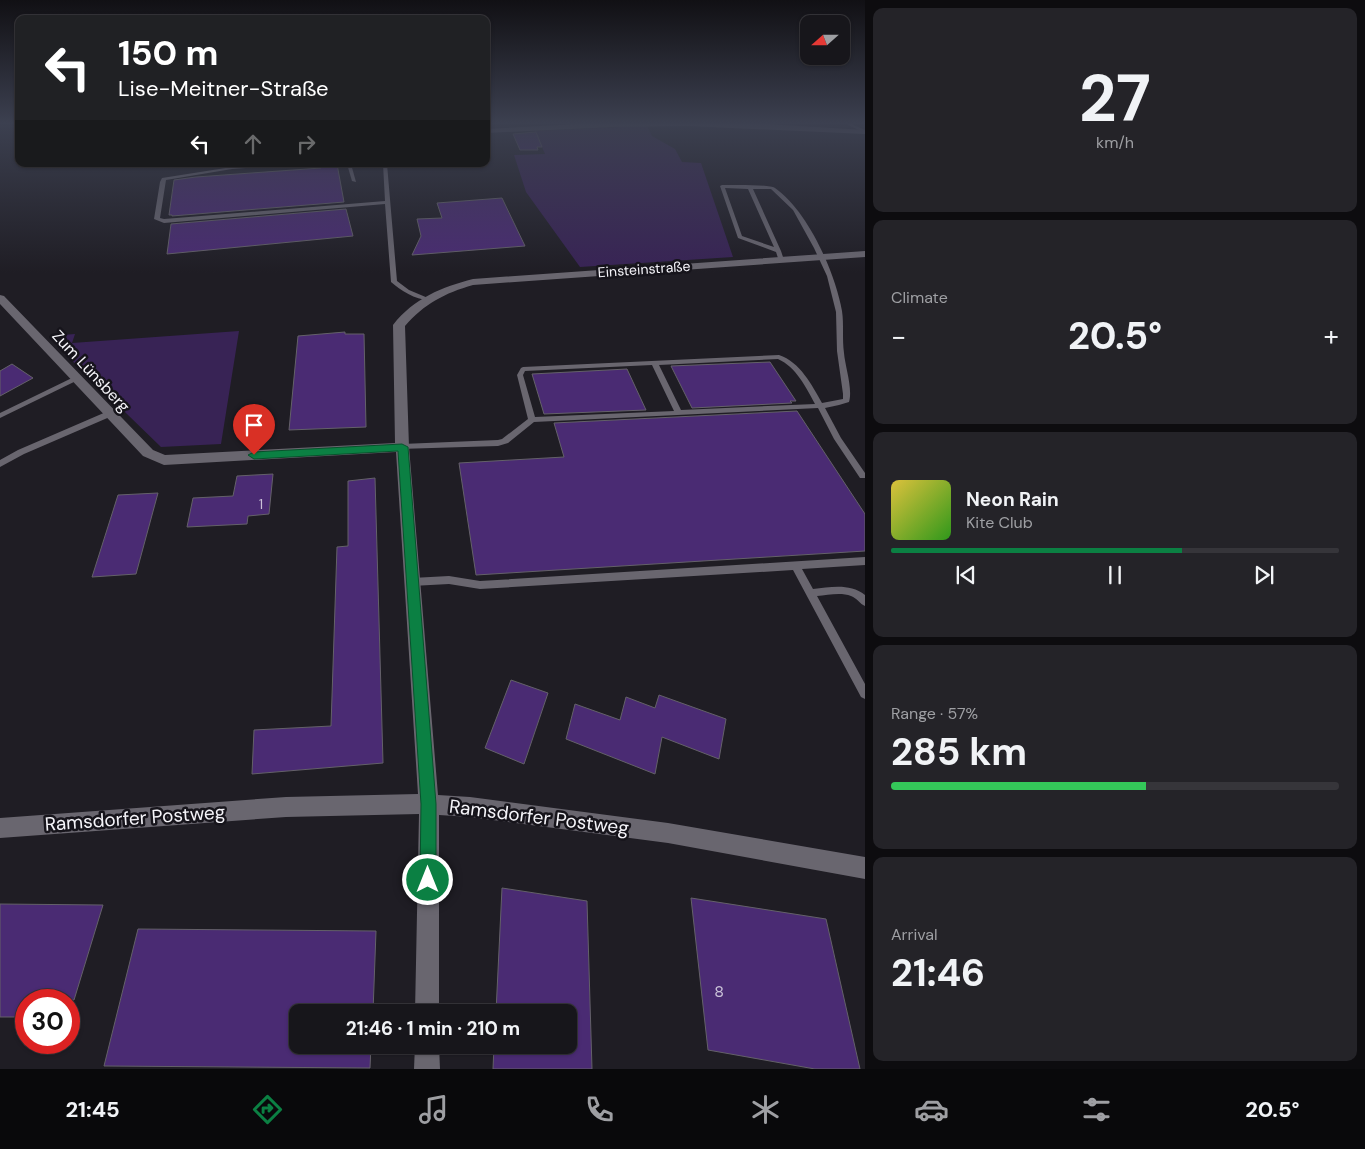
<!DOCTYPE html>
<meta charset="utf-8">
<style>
:root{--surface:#17161b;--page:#242328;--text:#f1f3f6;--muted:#9e9fa3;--line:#36353a;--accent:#0b8043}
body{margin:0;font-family:"DM Sans",sans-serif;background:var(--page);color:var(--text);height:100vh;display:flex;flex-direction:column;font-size:19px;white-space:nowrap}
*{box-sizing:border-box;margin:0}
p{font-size:16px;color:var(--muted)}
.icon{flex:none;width:28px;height:28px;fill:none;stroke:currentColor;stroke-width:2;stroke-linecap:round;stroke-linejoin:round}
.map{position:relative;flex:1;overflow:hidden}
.drawer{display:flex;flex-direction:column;gap:8px;padding:8px;background:#0d0c0f;width:500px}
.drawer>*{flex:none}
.top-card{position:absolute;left:15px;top:15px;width:475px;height:152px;border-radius:10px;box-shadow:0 1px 4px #0004,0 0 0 1px var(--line);background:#202124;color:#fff;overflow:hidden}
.needle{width:32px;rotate:249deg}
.tools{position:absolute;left:800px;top:15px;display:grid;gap:10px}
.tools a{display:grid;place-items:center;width:50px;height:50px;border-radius:10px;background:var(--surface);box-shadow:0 1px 4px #0004,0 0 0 1px var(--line);font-size:25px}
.speed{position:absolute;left:15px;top:989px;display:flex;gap:10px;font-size:25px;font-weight:700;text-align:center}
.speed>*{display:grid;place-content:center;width:65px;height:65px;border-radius:50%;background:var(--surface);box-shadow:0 1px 4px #0004,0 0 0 1px var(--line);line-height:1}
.speed .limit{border:8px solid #d22;background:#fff;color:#111}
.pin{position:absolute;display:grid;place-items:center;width:42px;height:42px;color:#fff;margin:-51px -21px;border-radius:50% 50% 50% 0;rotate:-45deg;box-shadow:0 0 5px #0007}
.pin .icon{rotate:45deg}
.me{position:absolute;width:55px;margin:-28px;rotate:0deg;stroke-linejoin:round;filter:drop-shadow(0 0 4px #0008)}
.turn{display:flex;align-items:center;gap:18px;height:105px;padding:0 20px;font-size:22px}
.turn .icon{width:65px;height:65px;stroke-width:2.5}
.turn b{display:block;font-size:35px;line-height:42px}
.lanes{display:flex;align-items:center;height:48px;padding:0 20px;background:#0003;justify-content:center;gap:25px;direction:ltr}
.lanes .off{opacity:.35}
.big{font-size:38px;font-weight:700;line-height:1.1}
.drawer .widget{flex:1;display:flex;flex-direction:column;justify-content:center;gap:8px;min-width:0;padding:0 18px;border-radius:10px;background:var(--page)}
.drawer .dial{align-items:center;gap:0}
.dial b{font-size:65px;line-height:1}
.song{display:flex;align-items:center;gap:15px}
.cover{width:60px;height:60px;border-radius:8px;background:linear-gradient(135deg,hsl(50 70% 55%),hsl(110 70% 35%))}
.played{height:5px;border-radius:2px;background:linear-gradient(90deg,var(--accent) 65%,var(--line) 65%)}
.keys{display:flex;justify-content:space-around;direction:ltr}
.heat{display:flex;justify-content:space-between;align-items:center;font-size:28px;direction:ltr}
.charge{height:8px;border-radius:4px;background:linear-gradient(90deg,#34c759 57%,var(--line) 0)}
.trip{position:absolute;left:289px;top:1004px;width:288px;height:50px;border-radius:10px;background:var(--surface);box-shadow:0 1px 4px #0004,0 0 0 1px var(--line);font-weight:700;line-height:50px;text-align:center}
.tabs{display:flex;height:80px;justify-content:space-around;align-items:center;background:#09090b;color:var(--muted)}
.tabs .icon{width:35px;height:35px}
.tabs .active{color:var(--accent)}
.tabs b{font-size:22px;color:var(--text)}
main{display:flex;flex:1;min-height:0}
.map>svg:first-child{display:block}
</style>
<main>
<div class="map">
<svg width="865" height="1069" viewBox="0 0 865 1069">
<rect width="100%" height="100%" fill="#1f1d24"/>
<g fill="#382355">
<path d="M647,126L652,136L675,149L682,162L701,163L733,257L580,267L526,192L514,155L545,154L535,131Z"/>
<path d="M239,331L221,444L161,447L60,349L50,336L75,334L72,343Z"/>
</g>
<g fill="#4a2b73" stroke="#646169">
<path d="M536,132L542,147H537L538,150H520L513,134Z"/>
<path d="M337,164L344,202L172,216V215H169L174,180L196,177L321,168L320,165Z"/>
<path d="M502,198L525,246L412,255L421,236L417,219L442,218L437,203Z"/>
<path d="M346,209L353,236L167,254L171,224Z"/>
<path d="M345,332V334H364L366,427L289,430L298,336Z"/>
<path d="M770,362L796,401H790L792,403L692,408L671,366Z"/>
<path d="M12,364L33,378L0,396V371Z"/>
<path d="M627,369L646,410L544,414L532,374Z"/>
<path d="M797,411L865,514V551L476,575L459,463L564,457L554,423Z"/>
<path d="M273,474L269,514L248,516L247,524L187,527L193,498L233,496L237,476Z"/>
<path d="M375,478L383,763L252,774L254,730L331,726L337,547L348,546V481Z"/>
<path d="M158,493L136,574L92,577L118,495Z"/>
<path d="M511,680L548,693L524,764L485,748Z"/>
<path d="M659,695L726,719L719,759L662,737L655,774L566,739L575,704L620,720L626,697L655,708Z"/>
<path d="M502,888L587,901L592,1069H493L494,1045H568V1012H496Z"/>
<path d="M691,898L826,919L860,1069H815L708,1050Z"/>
<path d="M0,904L103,905L74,1000H26V1017H0Z"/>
<path d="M138,929L376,931L373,1012H298V1045H371L370,1068L104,1066Z"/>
</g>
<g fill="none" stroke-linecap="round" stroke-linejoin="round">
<g fill="#69666f" fill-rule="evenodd">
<path d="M844,123H849L865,130V133Z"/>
<path d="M273,164H291L289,165L232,169L166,180L160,218L164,219L385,201L383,164H387L397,281L409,290L428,298V300C416,300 400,290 391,282L385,204L164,223L154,219L160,182L162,178L232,167Z"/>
<path d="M347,164H351L356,182L352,181Z"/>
<path d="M722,185C732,185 769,184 775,188C808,211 835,272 842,311C844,324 842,339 844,353C845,366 853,389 849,402L839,405L825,408L841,438L865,473V478H860L834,439L818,408L534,422L508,443L498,446L399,449L398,447L399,445L402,444L498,440L502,439L528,419L517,375L521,368L523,367L779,355C800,362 812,385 822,403L843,399V394L837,351L836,312L827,276L814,248L793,210L771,189H753L781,251L784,260L779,261L776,252L738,238L720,186ZM725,188L748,189L774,247L742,236ZM778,359C796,367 806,387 815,404L681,410L659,365ZM652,365L674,411L535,417L523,375L525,371Z"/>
<path d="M74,377H76L80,379L0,418V413Z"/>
<path d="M106,412H112L113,414L112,416L24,454L0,467V460L18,450Z"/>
<path d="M865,557V565L802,569L813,589C831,587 850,583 865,595V606C860,604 857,598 851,596C841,592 828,595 817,596L865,684V699L861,697L793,570L480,589L449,584L412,586L409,585L407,582L409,579L412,578L449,576L480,581Z"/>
</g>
<g fill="#69666f" fill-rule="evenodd">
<path d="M597,123H750L865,130V134L689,126L612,127L486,133V129Z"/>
<path d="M865,251V257L473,285C445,293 424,304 405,326L409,447L438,795L470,797L668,823L865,857V879L668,843L470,817L439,815V1012H415L419,814L286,817L0,838V818L286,797L418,794L396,452L164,465L143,456L0,304V295L4,296L153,450L165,455L395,443L393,325C414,298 442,287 473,279Z"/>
<path d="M415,1045H439L440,1069H414Z"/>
</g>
</g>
<linearGradient id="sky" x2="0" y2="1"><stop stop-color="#111014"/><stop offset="0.45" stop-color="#3c4050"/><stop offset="1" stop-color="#3c4050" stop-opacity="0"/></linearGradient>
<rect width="865" height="273" fill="url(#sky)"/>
<path fill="#0b8043" stroke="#07532c" d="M402,444L408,447L436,804V880L434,886L428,888L422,886L420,880L421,804L398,451L254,459L248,455L254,452Z"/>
<g text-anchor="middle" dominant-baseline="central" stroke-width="5" stroke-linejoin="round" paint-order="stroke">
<g font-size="14" fill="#f5f4f9" stroke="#16141b">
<text transform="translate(644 269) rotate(-4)">Einsteinstraße</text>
</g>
<g font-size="14" fill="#cac2d8">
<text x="261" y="504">1</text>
</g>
<g font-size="16" fill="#f5f4f9" stroke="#16141b">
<text transform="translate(91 371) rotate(47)">Zum Lünsberg</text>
</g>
<g font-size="16" fill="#cac2d8">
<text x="719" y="991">8</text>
</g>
<g font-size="19" fill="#f5f4f9" stroke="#16141b">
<text transform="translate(539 817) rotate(7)">Ramsdorfer Postweg</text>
<text transform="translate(135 818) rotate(-4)">Ramsdorfer Postweg</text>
</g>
</g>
</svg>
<div class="tools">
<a><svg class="needle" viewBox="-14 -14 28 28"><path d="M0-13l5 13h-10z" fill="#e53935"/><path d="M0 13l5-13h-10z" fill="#9e9fa3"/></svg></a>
</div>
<div class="speed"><div class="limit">30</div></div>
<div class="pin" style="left:254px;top:455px;background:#d93025"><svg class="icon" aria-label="arrive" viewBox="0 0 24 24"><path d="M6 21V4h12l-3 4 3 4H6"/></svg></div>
<svg class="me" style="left:428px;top:880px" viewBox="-20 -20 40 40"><circle r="17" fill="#0b8043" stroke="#fff" stroke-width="3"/><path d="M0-11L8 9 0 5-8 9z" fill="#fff"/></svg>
<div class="trip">21:46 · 1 min · 210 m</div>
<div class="top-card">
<div class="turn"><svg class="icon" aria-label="left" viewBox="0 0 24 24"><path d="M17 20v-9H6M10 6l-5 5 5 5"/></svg><div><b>150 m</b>Lise-Meitner-Straße</div></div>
<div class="lanes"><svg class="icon" aria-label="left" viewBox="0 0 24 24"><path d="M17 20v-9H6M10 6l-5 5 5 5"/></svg><svg class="icon off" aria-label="ahead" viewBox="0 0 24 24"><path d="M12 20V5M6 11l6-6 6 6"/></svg><svg class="icon off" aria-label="right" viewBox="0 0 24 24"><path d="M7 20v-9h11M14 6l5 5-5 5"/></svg></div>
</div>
</div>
<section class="drawer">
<div class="widget dial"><b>27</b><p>km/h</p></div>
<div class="widget"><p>Climate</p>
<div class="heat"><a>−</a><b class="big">20.5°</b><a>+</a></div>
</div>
<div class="widget">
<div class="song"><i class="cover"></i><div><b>Neon Rain</b><p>Kite Club</p></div></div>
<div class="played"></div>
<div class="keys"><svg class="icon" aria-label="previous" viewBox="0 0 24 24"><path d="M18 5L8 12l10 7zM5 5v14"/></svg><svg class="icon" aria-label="pause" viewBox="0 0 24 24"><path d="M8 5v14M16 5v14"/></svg><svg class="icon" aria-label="next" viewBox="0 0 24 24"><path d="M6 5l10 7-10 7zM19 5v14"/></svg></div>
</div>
<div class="widget"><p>Range · 57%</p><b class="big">285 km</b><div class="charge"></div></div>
<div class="widget"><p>Arrival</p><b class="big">21:46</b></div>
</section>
</main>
<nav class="tabs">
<b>21:45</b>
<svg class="icon active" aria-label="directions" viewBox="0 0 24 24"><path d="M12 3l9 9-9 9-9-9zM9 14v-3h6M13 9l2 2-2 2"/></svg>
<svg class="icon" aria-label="music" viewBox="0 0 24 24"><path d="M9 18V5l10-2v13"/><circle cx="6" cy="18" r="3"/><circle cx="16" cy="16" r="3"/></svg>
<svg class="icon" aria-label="phone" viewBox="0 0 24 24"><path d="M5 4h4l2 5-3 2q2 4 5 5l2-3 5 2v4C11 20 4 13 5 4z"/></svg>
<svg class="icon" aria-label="climate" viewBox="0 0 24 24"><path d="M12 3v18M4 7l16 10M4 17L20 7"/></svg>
<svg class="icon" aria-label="car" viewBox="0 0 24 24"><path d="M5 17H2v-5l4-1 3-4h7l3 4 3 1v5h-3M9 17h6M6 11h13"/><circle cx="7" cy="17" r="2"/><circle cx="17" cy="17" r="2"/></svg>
<svg class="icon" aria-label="filters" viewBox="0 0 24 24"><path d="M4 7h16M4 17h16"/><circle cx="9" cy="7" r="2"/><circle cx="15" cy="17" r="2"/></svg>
<b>20.5°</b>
</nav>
